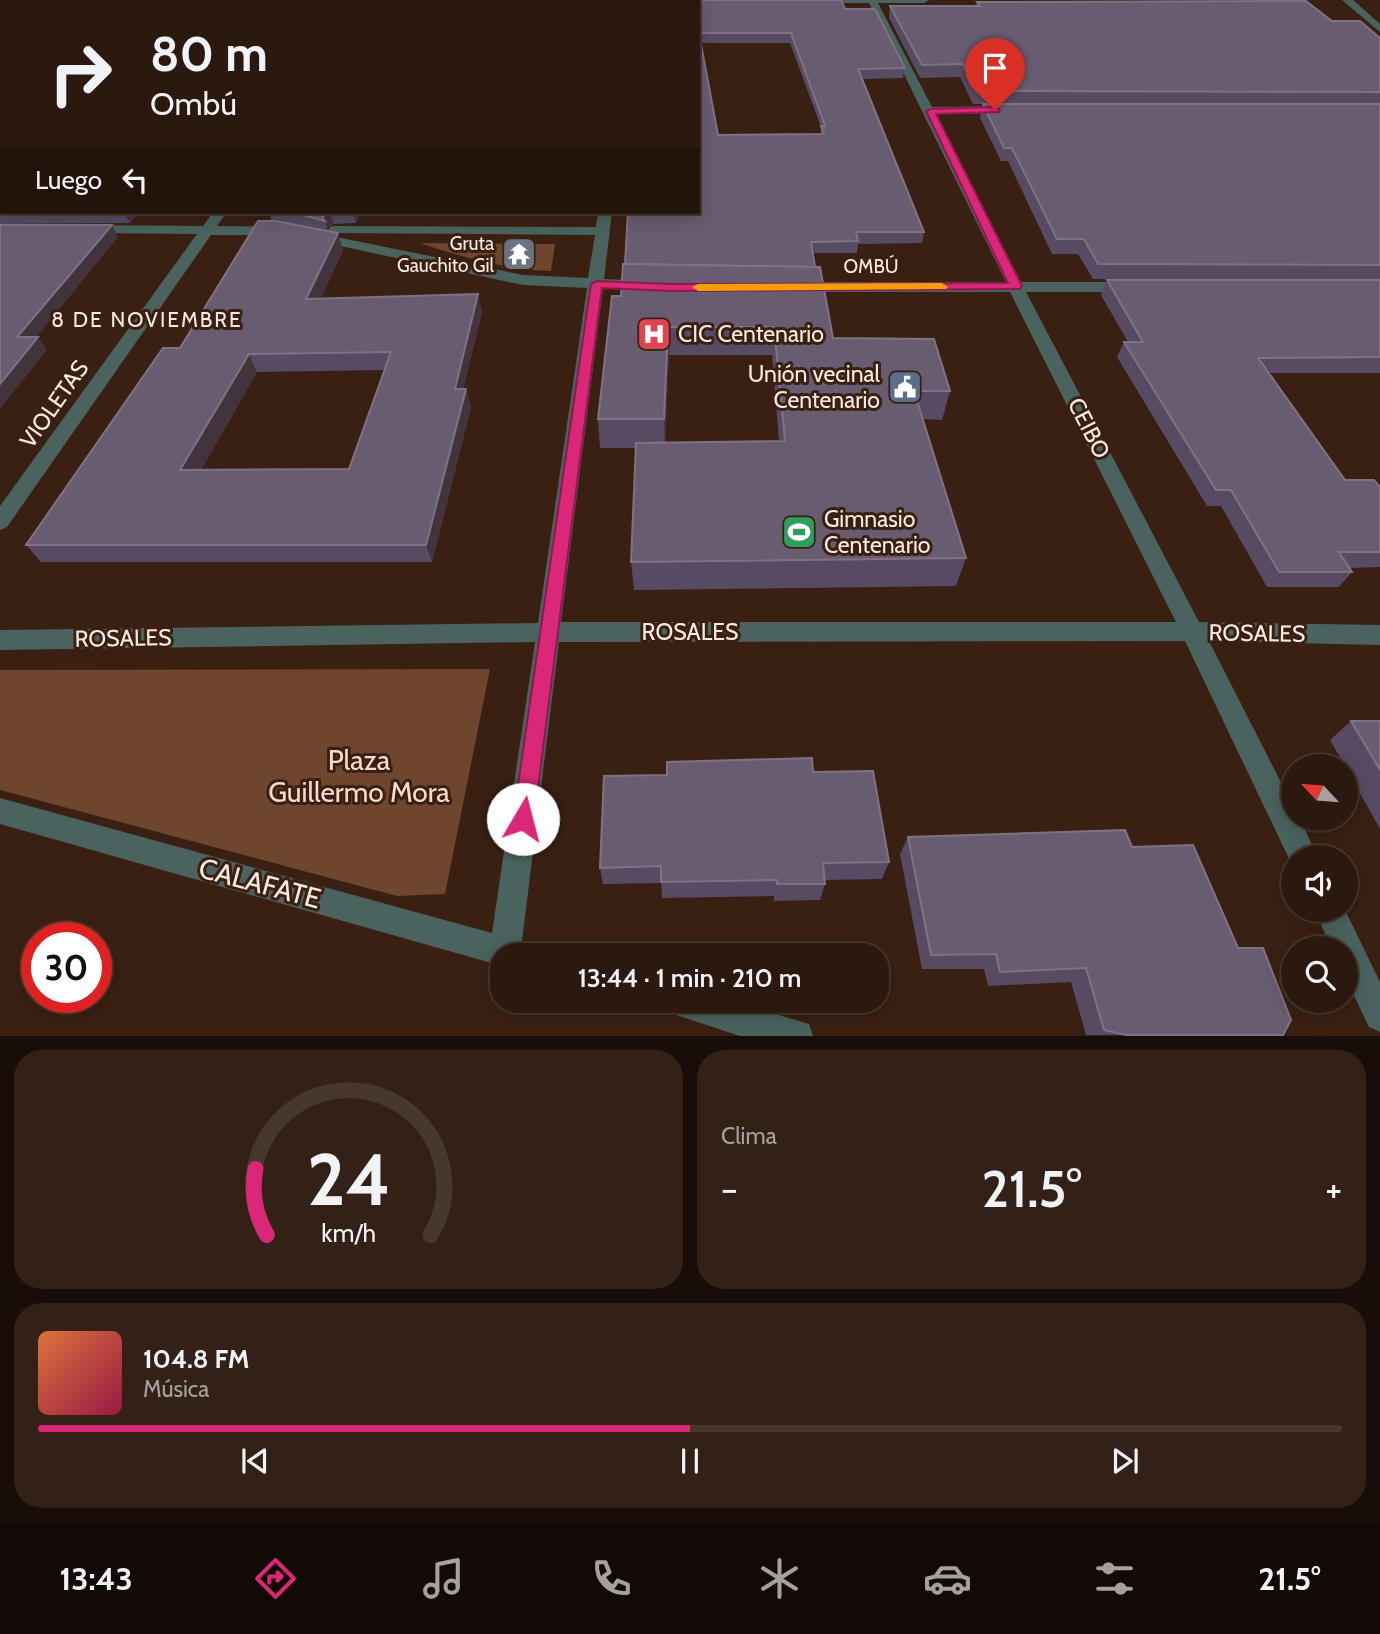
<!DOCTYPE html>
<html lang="es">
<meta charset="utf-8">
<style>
:root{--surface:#2b180e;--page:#332117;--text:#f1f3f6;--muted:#a6a09e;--line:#47372e;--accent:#db2777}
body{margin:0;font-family:Cabin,sans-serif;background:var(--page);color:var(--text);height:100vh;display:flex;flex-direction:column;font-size:26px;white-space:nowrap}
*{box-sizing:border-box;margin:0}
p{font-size:23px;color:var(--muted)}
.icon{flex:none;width:38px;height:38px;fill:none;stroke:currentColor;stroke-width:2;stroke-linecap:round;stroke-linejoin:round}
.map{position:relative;height:1036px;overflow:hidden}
.drawer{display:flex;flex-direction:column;gap:14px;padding:14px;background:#180d08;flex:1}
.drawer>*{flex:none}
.hud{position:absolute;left:0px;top:0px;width:700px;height:214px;box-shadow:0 4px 18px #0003,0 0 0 2px var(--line);background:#2b180e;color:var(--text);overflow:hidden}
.needle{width:46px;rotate:296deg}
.buttons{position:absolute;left:1281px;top:754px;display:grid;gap:14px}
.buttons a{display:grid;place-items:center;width:77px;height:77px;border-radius:50%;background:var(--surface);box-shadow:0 4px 18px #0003,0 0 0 2px var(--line);font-size:35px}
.speed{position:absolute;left:21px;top:922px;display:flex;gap:14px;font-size:35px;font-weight:700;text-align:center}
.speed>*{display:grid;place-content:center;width:91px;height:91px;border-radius:50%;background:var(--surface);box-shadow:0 4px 18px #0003,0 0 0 2px var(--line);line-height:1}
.speed .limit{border:10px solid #d22;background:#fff;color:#111}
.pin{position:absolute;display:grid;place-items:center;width:60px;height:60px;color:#fff;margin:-72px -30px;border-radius:50% 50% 50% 0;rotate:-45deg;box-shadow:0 0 7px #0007}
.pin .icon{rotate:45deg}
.me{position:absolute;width:77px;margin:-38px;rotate:8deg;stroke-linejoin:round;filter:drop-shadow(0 0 5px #0008)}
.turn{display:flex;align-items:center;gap:24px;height:147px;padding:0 35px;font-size:32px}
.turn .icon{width:91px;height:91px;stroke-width:2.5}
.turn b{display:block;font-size:49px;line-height:60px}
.then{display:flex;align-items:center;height:66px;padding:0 35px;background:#0003;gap:14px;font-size:26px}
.big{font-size:52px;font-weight:600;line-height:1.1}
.drawer .tile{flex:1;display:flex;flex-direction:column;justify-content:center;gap:10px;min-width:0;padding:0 24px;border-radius:28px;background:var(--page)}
.drawer .dial{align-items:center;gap:0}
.dial svg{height:182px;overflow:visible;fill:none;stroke:var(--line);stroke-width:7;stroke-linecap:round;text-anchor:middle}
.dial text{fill:var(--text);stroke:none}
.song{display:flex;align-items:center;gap:21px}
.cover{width:84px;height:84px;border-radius:10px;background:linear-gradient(135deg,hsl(20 70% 55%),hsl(340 70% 35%))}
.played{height:7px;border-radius:4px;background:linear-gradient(90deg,var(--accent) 50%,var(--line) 50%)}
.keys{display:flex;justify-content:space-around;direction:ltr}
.heat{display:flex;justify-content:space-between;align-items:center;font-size:38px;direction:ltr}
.drawer .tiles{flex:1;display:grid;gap:14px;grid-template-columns:1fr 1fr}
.tile:last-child{grid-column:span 2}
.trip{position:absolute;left:490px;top:943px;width:399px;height:70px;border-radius:28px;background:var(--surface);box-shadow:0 4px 18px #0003,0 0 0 2px var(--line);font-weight:600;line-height:70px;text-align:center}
.tabs{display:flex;height:112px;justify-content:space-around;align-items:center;background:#110a06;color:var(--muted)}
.tabs .icon{width:49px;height:49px}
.tabs .current{color:var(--accent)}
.tabs b{font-size:32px;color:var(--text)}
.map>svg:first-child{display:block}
</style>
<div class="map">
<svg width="1380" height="1036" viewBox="0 0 1380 1036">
<rect width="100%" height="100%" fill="#392012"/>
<g fill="#6e462e">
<path d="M420,243L555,244L551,271C505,269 464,258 420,243Z"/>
<path d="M490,669L445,894L397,896L0,790V670Z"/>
</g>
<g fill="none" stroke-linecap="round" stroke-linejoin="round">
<g fill="#4a635f" fill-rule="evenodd">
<path d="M692,0V2L554,1L555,0Z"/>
<path d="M809,0H929L924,3H878L932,107L1010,106L1016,110L1010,114H936L1021,282H1133L1141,287L1133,292H1026L1199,622L1380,625V645L1209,641L1293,806V819H1300L1318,858H1293V867L1185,641L559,642L522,941L532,945L536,956H502V966L0,824V798L492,933L535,642L0,650V630L538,623L587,288L523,285L312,240L305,236L312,232L523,275L588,278L595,235L330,233L328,230L330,227L335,226L596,227L598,212H612L604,279L650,281L658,286L650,291L603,288L561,622H1176L1010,292H798L790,287L798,282H1006L869,3H814Z"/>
<path d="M1342,0H1353L1380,24V32Z"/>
<path d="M213,212H227L217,226L282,227L289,231L282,235H211L7,527L0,530V506L197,234L87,233L80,229L87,225L203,226Z"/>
<path d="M1314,910H1345L1380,982V1032L1369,1027L1346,979V948H1332Z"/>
<path d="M662,1001H733L809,1024L813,1036H740L667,1012Z"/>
</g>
</g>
<g fill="#564b63" fill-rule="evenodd">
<path d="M0,0H235L233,2H2L139,212L130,223L0,224Z"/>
<path d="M698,2L845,9L905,68L903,78L862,79L924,232L922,243L858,244L857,253H813L833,338L950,391L942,420L923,419L966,558L956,586L634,590L631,562L636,448H600L598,419L621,296L625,264L698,212ZM701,43H790L821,127L820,134L718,135ZM669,355H772L779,441L665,442Z"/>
<path d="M977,2L1332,21L1380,38V373H1269L1345,480L1380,487V567L1350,568L1352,572L1339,587H1267L1221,506H1207L1117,357L1124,342H1128L1101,295L1107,280H1158L1093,279L1078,254H1052L1008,161H1001L980,118L983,104H992H973L960,77L920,78L889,18L890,6H976Z"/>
<path d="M269,212H361L356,223L334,224L327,228L328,231L343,250L321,298L482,312L463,389H466L471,407L432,562H41L26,545L180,348L272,221ZM385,370L349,469L201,470L257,372Z"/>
<path d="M1351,721H1380V829L1346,768V766H1345L1330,740Z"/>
<path d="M813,772L889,862L882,879L825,880V884L820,900L774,901V896L662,898L661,883L603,884L600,868Z"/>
<path d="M908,837L1132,847L1238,948L1283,1035H1086L1071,982L988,986L984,969H922L900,854Z"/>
</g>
<g fill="#43333d">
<path d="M222,0H235L233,2H220Z"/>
<path d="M124,212H139L130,223Z"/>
<path d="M330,212L334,224L327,228L325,221L322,217Z"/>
<path d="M353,212H361L356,223Z"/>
<path d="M112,225L118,237L26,350L17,337Z"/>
<path d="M338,233L343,250L313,316L306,299Z"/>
<path d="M478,294L482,312L459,407L455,389Z"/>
<path d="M668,327L669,355L665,448L664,419Z"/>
<path d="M38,337L47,350L0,409V384Z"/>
<path d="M249,354L257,372L191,488L180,470Z"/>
<path d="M466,389L471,407L432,562L426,545Z"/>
</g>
<g fill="#685c70" stroke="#7f7282" stroke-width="2" fill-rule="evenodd">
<path d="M0,0H222L220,2H2V212H63H0Z"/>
<path d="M387,0H584V2H349L386,1Z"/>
<path d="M662,0H841L845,9H875L905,68L858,69L924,232H856L858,241L811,242L815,267L625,264L628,212H698V2H661ZM699,33H791L825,126H821L824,134L718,135Z"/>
<path d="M1306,1L1332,21H1360L1380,38V92L976,91L963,64L922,65L890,6H980L977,2Z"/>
<path d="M983,104H1380V265L1098,264L1084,239H1057L1012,148H1004Z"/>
<path d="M268,212H330L322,217L325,221L292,212Z"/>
<path d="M258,221H275L338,233L306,299L478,294L455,389H466L426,545H26L163,348H180ZM391,352L349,469L180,470L249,354Z"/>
<path d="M0,225H112L17,337H38L0,384Z"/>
<path d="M623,264L820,267L833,338L934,339L950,391H914L966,558L631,562L636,443L785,441L774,327H668L664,419H598L612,296H621Z"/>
<path d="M1107,280H1380V357L1258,358L1345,480H1374L1380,487V552H1339L1352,572H1279L1231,490H1216L1124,342H1143Z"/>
<path d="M1351,721H1380V770Z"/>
<path d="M812,758L813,772L873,771L889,862L823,863L825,884H777V880L661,882V866L600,868L604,776L667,775V762Z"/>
<path d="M1125,830L1132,847L1193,845L1238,948H1263L1291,1020L1283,1035H1126L1104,1030L1086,968L1000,972L996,954L931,955L908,837Z"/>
</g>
<path fill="#db2777" stroke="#8e194d" stroke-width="2" d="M995,107L1000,110L999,112L936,114L1022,286L1020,289L671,291L602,288L534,819L531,826L523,829L516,826L513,819L591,284L597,281L671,284L1008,283L926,111L931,109Z"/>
<path fill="#f59e0b" d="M942,283L948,287L946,289L698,291L692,287L698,284Z"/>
<defs>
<g id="temple-square" transform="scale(1.75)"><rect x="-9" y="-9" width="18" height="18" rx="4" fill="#6b7280" stroke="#392012"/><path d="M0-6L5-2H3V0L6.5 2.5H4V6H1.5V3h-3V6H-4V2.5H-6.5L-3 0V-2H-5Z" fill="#fff"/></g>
<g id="hospital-square" transform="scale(1.75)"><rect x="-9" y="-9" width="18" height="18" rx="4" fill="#e0444e" stroke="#392012"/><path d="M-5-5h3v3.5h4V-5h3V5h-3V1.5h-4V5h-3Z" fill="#fff"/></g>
<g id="civic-square" transform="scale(1.75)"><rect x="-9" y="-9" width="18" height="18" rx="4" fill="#5c6f8a" stroke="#392012"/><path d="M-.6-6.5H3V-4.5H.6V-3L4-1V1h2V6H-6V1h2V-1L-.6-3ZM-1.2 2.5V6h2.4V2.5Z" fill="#fff"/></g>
<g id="stadium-square" transform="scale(1.75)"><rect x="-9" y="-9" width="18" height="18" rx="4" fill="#2e9e5b" stroke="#392012"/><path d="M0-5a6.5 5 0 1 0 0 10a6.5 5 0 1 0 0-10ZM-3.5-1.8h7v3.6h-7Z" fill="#fff"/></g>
</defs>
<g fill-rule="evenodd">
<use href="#temple-square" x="519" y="254"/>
<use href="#hospital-square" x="654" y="334"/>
<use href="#civic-square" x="905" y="387"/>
<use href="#stadium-square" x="799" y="532"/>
</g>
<g text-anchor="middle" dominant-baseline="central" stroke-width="6" stroke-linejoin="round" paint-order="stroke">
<g font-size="19" fill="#fbeae1" stroke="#392012" text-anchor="end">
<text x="494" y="243">Gruta<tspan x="494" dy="22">Gauchito Gil</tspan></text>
</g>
<g font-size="19" fill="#fbeae1" stroke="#392012">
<text x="871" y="266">OMBÚ</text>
</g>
<g font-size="21" letter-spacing="2" fill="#fbeae1" stroke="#392012">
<text x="147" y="319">8 DE NOVIEMBRE</text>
</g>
<g font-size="23" fill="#fbeae1" stroke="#392012" text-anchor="start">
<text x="678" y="334">CIC Centenario</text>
<text x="880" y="374" text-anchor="end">Unión vecinal<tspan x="880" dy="26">Centenario</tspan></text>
<text x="824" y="519">Gimnasio<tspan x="824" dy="26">Centenario</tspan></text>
</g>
<g font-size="23" fill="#fbeae1" stroke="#392012">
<text transform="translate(54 404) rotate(-55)">VIOLETAS</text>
<text transform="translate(1089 428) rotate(63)">CEIBO</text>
<text x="690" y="632">ROSALES</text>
<text transform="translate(1257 633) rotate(1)">ROSALES</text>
<text transform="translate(123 638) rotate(-1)">ROSALES</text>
</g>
<g font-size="28" fill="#f8dbcb" stroke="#392012">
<text x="359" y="760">Plaza<tspan x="359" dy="32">Guillermo Mora</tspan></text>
</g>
<g font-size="28" fill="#fbeae1" stroke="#392012">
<text transform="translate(260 883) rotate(15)">CALAFATE</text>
</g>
</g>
</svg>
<div class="buttons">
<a><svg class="needle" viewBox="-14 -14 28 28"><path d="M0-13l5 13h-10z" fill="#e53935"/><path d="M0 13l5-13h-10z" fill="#a6a09e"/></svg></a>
<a><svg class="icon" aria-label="sound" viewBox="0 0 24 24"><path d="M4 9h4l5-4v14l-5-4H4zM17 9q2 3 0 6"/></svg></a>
<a><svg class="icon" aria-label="search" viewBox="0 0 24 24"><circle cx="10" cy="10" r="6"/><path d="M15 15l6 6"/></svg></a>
</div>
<div class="speed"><div class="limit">30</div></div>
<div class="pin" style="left:995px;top:110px;background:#d93025"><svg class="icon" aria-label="arrive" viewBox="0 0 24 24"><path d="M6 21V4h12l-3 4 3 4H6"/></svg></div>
<svg class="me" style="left:523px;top:819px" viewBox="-20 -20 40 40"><circle r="19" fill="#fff"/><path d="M0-13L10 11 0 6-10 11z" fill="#db2777"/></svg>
<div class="trip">13:44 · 1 min · 210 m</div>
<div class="hud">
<div class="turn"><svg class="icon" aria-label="right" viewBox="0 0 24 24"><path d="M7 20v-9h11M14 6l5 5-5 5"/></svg><div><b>80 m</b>Ombú</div></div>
<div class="then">Luego<svg class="icon" aria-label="left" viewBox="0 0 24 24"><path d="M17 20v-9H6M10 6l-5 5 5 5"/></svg></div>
</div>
</div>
<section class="drawer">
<div class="tiles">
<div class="tile dial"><svg viewBox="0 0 100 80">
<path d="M14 69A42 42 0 1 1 86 69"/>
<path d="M14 69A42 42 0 0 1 9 40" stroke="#db2777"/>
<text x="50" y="56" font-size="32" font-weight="700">24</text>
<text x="50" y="72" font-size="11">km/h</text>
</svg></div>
<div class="tile"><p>Clima</p>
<div class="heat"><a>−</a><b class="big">21.5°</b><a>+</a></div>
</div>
<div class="tile">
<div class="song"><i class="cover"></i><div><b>104.8 FM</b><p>Música</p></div></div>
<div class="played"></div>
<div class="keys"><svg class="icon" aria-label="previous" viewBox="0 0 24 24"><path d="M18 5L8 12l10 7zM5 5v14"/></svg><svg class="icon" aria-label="pause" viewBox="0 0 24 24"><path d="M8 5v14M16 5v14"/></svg><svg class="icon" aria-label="next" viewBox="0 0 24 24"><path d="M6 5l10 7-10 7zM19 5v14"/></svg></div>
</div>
</div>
</section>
<nav class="tabs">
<b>13:43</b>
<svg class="icon current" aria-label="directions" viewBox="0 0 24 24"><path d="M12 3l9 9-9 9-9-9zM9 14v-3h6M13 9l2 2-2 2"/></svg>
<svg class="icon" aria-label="music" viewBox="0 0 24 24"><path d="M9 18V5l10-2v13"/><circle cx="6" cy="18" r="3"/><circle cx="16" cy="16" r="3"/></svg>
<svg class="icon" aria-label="phone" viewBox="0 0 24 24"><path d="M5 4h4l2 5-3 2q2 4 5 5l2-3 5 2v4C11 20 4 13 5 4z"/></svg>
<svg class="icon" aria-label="climate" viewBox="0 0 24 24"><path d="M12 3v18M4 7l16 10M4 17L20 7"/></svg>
<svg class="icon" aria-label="car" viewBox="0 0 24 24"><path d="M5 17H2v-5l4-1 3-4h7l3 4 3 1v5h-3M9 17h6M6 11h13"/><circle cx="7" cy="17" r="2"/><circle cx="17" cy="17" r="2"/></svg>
<svg class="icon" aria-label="filters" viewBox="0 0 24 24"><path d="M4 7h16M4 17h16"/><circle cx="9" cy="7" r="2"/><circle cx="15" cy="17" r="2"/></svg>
<b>21.5°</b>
</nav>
